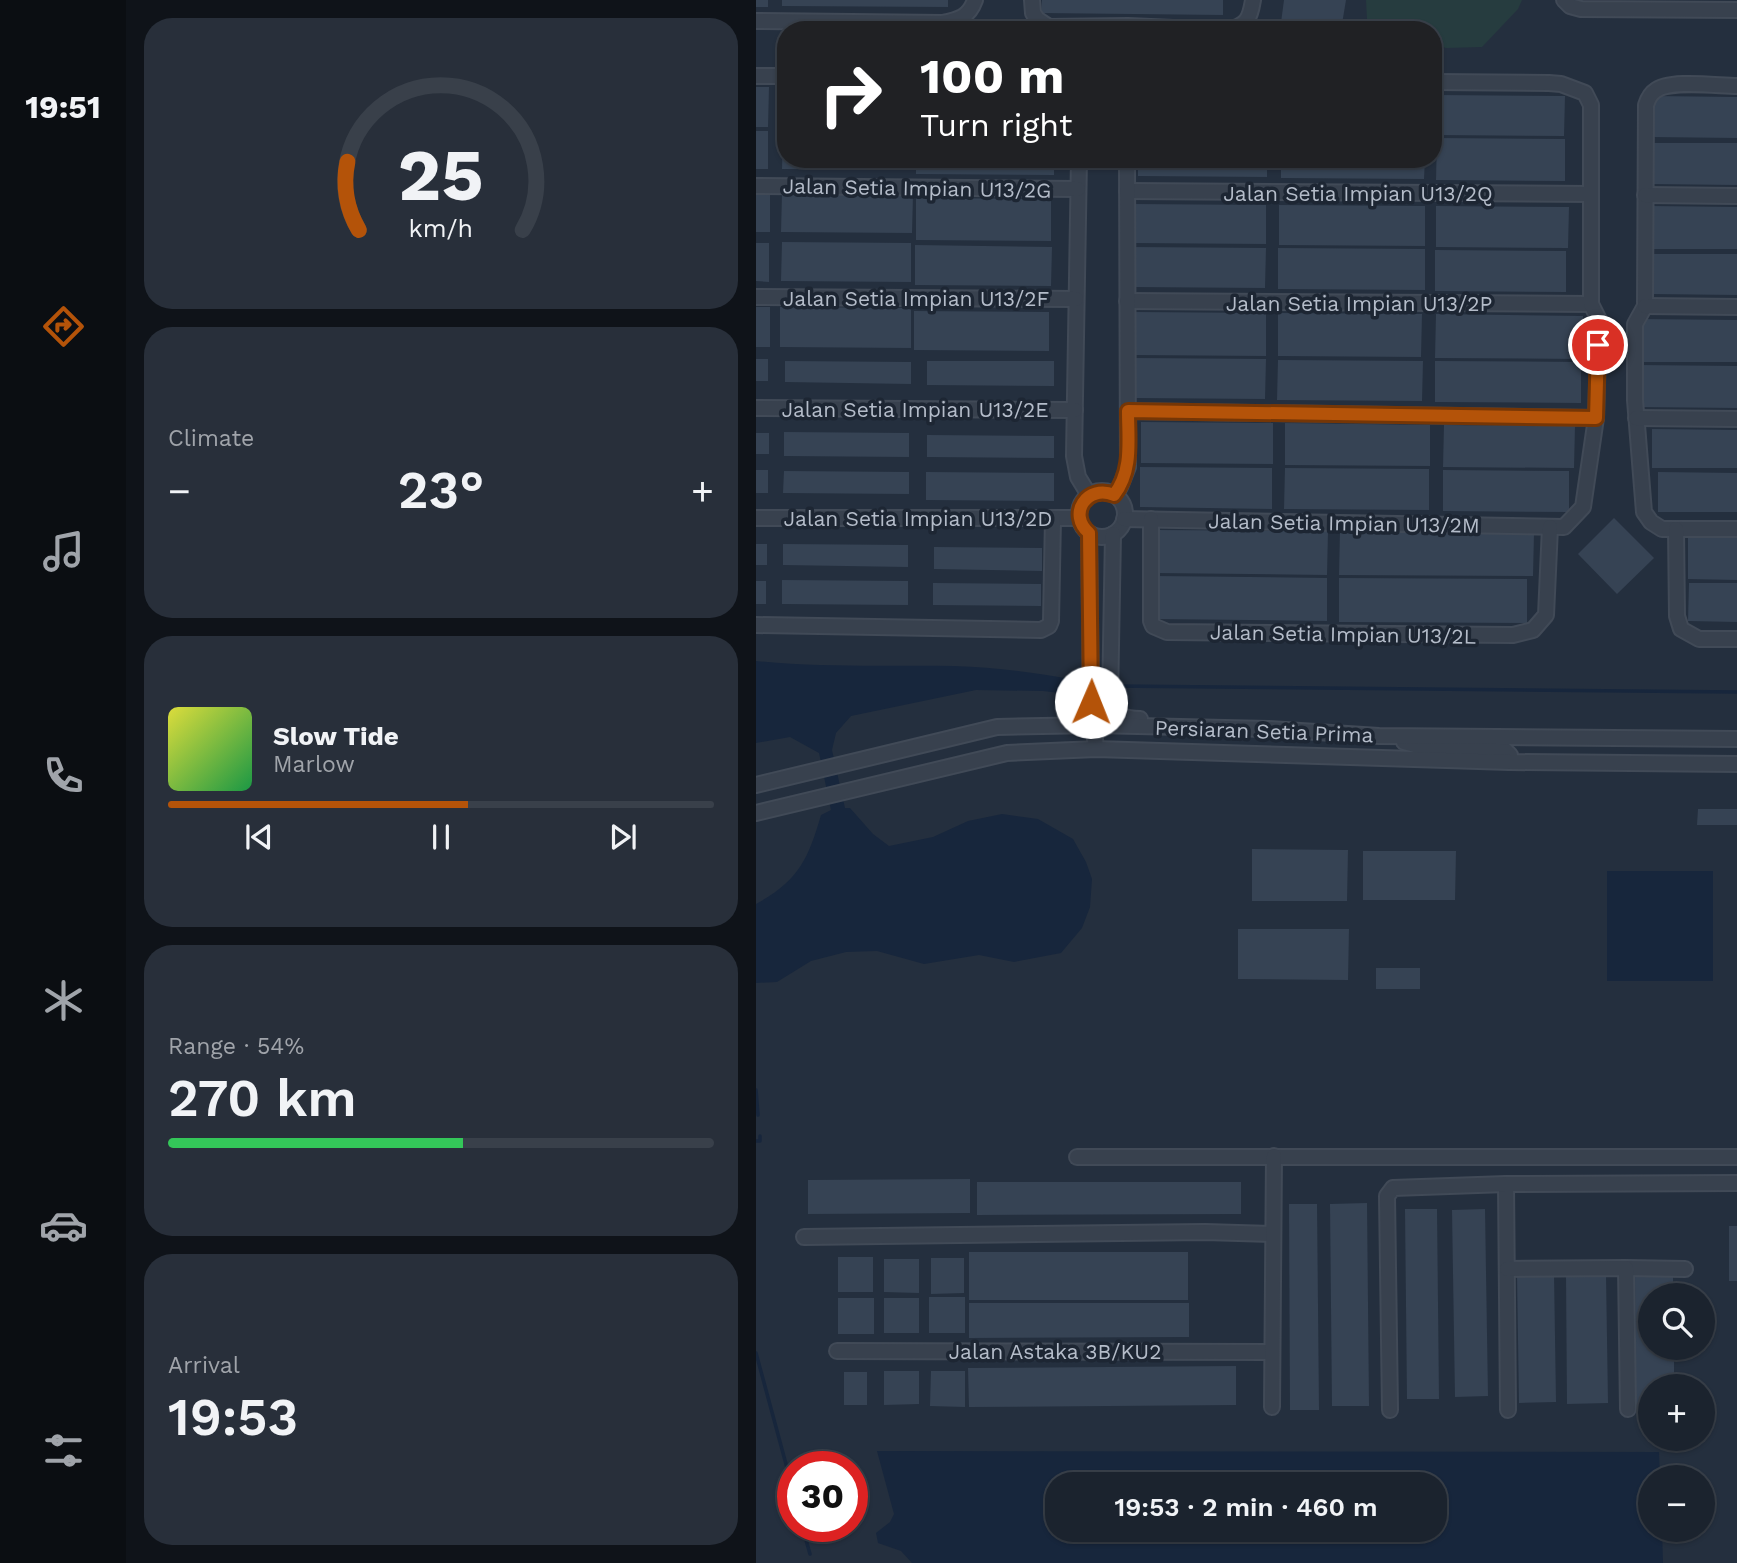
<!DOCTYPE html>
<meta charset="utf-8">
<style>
:root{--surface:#1b232e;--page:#282f3a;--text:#f1f3f6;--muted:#a0a4aa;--line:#39404a;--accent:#b45309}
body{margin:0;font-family:"Work Sans",sans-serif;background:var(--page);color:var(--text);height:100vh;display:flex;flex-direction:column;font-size:26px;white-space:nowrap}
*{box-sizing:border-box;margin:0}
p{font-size:23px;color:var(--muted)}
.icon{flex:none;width:38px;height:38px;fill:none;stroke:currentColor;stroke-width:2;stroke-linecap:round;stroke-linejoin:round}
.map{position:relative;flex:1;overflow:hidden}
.sheet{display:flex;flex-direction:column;gap:18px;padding:18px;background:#0f1319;width:630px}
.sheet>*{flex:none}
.top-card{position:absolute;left:21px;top:21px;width:665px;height:147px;border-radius:28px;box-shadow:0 2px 5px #0004,0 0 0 2px var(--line);background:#202124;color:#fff;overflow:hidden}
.controls{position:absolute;left:882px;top:1283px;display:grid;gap:14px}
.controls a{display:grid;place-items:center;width:77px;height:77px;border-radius:50%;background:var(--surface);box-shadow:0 2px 5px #0004,0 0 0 2px var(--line);font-size:35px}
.speed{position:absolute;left:21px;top:1451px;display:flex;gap:14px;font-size:35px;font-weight:700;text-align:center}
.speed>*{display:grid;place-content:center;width:91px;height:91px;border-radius:50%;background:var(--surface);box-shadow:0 2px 5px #0004,0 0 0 2px var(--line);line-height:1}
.speed .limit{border:10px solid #d22;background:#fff;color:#111}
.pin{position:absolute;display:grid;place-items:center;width:60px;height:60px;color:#fff;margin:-30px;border:4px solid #fff;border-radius:50%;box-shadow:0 2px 7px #0007}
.me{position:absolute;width:77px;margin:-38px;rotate:1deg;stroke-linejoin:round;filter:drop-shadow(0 0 5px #0008)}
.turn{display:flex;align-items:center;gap:24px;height:147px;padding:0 28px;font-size:32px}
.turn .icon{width:91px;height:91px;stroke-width:2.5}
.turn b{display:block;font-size:49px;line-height:60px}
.big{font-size:52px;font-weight:600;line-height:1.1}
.sheet .card{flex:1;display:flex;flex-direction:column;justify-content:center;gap:10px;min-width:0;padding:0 24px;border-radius:28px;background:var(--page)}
.sheet .dial{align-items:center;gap:0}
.dial svg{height:182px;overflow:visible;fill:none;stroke:var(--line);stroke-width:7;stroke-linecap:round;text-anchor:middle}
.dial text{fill:var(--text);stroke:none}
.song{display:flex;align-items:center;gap:21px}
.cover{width:84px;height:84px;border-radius:10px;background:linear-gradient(135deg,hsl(60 70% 55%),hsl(140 70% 35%))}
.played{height:7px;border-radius:4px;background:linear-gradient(90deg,var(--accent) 55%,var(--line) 55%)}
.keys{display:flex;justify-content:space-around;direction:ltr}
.heat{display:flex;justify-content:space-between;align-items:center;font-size:38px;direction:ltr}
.charge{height:10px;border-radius:5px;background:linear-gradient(90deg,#34c759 54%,var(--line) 0)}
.trip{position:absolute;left:289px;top:1472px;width:402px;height:70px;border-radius:28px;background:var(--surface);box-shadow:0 2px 5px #0004,0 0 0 2px var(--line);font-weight:600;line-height:70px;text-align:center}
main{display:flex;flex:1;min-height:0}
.tabs{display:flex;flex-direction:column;width:126px;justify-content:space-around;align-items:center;background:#0b0e12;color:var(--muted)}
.tabs .icon{width:49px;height:49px}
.tabs .active{color:var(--accent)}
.tabs b{font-size:32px;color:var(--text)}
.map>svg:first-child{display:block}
</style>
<main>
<nav class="tabs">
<b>19:51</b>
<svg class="icon active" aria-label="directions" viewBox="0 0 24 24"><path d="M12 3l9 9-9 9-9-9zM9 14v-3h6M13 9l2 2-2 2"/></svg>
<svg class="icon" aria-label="music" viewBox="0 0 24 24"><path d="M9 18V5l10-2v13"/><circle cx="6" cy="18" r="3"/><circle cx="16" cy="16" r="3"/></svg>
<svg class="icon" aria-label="phone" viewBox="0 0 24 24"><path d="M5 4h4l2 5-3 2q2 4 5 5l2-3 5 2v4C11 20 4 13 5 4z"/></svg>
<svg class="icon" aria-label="climate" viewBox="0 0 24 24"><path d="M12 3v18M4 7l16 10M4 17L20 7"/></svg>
<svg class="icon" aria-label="car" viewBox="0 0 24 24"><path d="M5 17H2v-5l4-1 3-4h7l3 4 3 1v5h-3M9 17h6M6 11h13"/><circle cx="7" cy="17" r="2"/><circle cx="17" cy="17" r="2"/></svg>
<svg class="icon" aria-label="filters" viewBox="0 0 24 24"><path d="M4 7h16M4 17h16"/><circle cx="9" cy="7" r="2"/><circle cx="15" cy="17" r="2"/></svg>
</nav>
<section class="sheet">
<div class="card dial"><svg viewBox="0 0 100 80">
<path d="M14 69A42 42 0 1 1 86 69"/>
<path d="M14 69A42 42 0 0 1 9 39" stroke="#b45309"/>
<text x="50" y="56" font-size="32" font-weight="700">25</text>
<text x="50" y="72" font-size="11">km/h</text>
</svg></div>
<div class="card"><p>Climate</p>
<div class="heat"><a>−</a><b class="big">23°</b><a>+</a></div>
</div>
<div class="card">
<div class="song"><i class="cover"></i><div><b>Slow Tide</b><p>Marlow</p></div></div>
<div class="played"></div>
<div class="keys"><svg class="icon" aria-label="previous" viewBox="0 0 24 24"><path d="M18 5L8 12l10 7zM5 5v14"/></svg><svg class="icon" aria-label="pause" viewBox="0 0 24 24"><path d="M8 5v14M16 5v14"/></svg><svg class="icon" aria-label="next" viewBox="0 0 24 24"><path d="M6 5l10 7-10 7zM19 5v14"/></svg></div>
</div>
<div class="card"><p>Range · 54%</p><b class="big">270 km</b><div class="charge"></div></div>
<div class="card"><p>Arrival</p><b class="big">19:53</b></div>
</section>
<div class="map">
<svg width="981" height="1563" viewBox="0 0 981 1563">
<rect width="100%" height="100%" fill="#242f3e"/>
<path fill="#263c3f" d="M610,0H766L762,9L726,47L690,48L677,43V30H640L611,19Z"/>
<g fill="#17263c" fill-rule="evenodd">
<path d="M0,661C66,668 132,665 198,666C240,667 280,673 321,680V695L287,691L220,690L95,716L80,733L76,750L89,808H94L117,834L133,846L177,837L212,821L246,814L282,819L317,839L330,862L336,879L334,907L326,928L305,953L258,962L223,955L168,964L121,951L90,952L55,961L21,982L0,983V904C42,881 52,860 65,815L75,810L63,753L34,737L0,743Z"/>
<rect x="851" y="871" width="106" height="110"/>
<path d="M121,1451L903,1452L904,1477H894V1530H906L907,1563H156L145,1551L122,1543L120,1533L134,1522L138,1514ZM301,1484H679V1530H301Z"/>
</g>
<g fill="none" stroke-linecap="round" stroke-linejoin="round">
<g stroke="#17263c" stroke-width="3.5">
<path d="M321,685L331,686"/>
<path d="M357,686L981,692"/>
<path d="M0,1090L2,1115"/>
<path d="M0,1141H4V1136"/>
<path d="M0,1353L37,1490"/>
<path d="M46,1526L54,1554"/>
</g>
</g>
<g fill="#364354">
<rect x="0" y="0" width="12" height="7"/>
<path d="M26,0H192V7L26,6Z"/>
<path d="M286,0H467V15L285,13Z"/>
<path d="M528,0H590L585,30H524Z"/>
<path d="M0,87H13L12,127H0Z"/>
<rect x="27" y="87" width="3" height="40"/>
<path d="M681,95L809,96L808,136L681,135Z"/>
<path d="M896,96L981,97V138L895,137Z"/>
<rect x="0" y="131" width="12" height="38"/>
<path d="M27,131H30V159H155V170L26,169Z"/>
<path d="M681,138L809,139V181L680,180Z"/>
<path d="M895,143H981V185L894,184Z"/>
<path d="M160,159H298V175L160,174Z"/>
<path d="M382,159H511V177L382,176Z"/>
<path d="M525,159H669L668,179L525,178Z"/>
<rect x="0" y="194" width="14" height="38"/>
<path d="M26,194L157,195L156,233L25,232Z"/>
<path d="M160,198L295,199V241L160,240Z"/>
<path d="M376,204L510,205V244L376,243Z"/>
<path d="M523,205L669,206V246L523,245Z"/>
<path d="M680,206L813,207L812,248L680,247Z"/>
<path d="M895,206L981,207V249H895Z"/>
<path d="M26,242L155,243V282L25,281Z"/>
<path d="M0,243H13V282L0,281Z"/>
<path d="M159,245L296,247L295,286L159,285Z"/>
<path d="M376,247L510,248L509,288L376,287Z"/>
<path d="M522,248L669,249V290L522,289Z"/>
<path d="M679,250L810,251V292L679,291Z"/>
<path d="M895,254H981V295L895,294Z"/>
<rect x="0" y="307" width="14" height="40"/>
<path d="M24,307L155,308V348L24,347Z"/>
<path d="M158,311L293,312V351L158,350Z"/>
<path d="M379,312L510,313V356L378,355Z"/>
<path d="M522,313L666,314L665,357L522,356Z"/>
<path d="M680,314L827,316L826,359L679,358Z"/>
<path d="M881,319L981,320V362H881Z"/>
<path d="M378,358L510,359L509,399L378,398Z"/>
<rect x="0" y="359" width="12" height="22"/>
<path d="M522,360L667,361L666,401L521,400Z"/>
<path d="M29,361L155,362V384L29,382Z"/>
<path d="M171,361H298V386L171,385Z"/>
<path d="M679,361L825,362V403L679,402Z"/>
<path d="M882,365L981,366V408L882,407Z"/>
<path d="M385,422L517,423V464L385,463Z"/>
<path d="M529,423L674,425V466L529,465Z"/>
<path d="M688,425L819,426L818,468L687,467Z"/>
<path d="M896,429L981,430V468H896Z"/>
<path d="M28,432L153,433V457L28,456Z"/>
<rect x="0" y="433" width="13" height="21"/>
<path d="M171,435L298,436V458L171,457Z"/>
<path d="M384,467L516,468V509L384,507Z"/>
<path d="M529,468L673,469V510L528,509Z"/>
<rect x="0" y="470" width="12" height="23"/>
<path d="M687,470L813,471V512L687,511Z"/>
<path d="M28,471L153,472V494L27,493Z"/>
<path d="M170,472L298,473V501L170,500Z"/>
<path d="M902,472L981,473V512H902Z"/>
<path d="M858,518L898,558L861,594L822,554Z"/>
<path d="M400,530L572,531L571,575L399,573Z"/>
<path d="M584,531L778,533L777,576L583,575Z"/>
<path d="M932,537L981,538V580L932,579Z"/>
<rect x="0" y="544" width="11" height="21"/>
<path d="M27,544L152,545V567L27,565Z"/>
<path d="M178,547L286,548V571L178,569Z"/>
<path d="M399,576L571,578V621L399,619Z"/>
<path d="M583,578L771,579V623L583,622Z"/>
<path d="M26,580L152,581V605L26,604Z"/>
<rect x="0" y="581" width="10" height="23"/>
<path d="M177,583L285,584V606L177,605Z"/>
<path d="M933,583H981V622L932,621Z"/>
<path d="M942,809H981V825H941Z"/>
<path d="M496,849L592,850L591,901H496Z"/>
<path d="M607,851H700L699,900H607Z"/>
<path d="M482,929H593L592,980L482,979Z"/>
<rect x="620" y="968" width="44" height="21"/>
<path d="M214,1179V1213L52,1214V1180Z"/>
<path d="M221,1182H485V1214L221,1215Z"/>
<path d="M611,1203L613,1406H576L574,1204Z"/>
<path d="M533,1204H561L563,1410H534Z"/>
<path d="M649,1209H681L683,1399H651Z"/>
<path d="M729,1209L732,1396L699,1397L696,1210Z"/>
<rect x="973" y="1226" width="8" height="55"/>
<rect x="213" y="1252" width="219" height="48"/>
<rect x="82" y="1257" width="35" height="35"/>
<path d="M175,1258H208V1293L175,1294Z"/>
<path d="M128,1259H163V1293L128,1292Z"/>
<path d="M798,1274L800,1402L763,1403L761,1275Z"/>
<path d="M850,1274L852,1403L811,1404L810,1275Z"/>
<path d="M879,1275H917V1295H894V1348H918V1386H894V1404H880Z"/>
<rect x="173" y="1297" width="36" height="36"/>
<rect x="82" y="1298" width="36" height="36"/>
<rect x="128" y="1298" width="35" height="35"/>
<path d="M213,1303H433V1337L213,1338Z"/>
<path d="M480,1366V1405L213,1407L212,1368Z"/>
<path d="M128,1371H163V1404L128,1405Z"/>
<path d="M175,1371H209V1407L174,1406Z"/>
<rect x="88" y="1372" width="23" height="33"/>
</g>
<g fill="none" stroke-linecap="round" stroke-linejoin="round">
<g stroke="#414a57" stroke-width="18">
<g id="minor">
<path d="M276,0L277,13L281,19L293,27L372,26L464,30"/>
<path d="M808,0L814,6L825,9L981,10"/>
<path d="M0,21L186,23C203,20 213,17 219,0"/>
<path d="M471,30C491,26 494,19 497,0"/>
<path d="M0,76H30"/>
<path d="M981,86C962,86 913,79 899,91C894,94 892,99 890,105L889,306L879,324V400L888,512L895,522L906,529H981"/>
<path d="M323,159L318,456L322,477L333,495"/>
<path d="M0,186L322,189"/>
<path d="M371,191L834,194"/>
<path d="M889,195L981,196"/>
<path d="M0,297L320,299"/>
<path d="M371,301L835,304"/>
<path d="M889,306L981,307"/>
<path d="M0,408L319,410"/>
<path d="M372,411L840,418"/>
<path d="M880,418L981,419"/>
<circle cx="346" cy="514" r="23"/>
<path d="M358,495L364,487L372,467L371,159"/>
<path d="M0,518H323"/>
<path d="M368,519L808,527L827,507L840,418L843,320L835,304V105L829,93L805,84L793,83L677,82"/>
<path d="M395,519V621L397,626L411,632L757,635L777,630L790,615L794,527"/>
<path d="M920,529L921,616L925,629L943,639H981"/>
<path d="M333,533L335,702L340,749"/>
<path d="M357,534L354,701C361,716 367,718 384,719"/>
<path d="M0,625L285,630L293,626L295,621L297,518"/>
<path d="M648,742L670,748L748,749L754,755V762"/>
<path d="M0,785L241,727L338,725L513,729L623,736L981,739"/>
<path d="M0,813L251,753L340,749L754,762L981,764"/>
<path d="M321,1157H981"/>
<path d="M750,1184L752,1410"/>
<path d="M48,1237L449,1232L516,1234"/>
<path d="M870,1268L929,1269"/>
<path d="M751,1269L870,1268L872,1409"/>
<path d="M81,1351L516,1352"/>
<path d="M516,1407L518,1156"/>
<path d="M634,1410L631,1196L637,1188L750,1184L981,1183"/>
</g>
</g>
<use href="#minor" stroke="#38414e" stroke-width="14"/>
</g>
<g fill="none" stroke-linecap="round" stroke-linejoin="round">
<g stroke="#753606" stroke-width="18">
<path id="route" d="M335,702L333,533C311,514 331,484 358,495C377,471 372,440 372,411L840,418L842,345"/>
</g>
<use href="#route" stroke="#b45309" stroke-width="12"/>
</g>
<g text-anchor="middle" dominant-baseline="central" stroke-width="7" stroke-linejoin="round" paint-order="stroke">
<g font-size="21" fill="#b4bcc9" stroke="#1d2633">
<text transform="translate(161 188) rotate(1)">Jalan Setia Impian U13/2G</text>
<text x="602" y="193">Jalan Setia Impian U13/2Q</text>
<text x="160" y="298">Jalan Setia Impian U13/2F</text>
<text x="603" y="303">Jalan Setia Impian U13/2P</text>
<text x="159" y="409">Jalan Setia Impian U13/2E</text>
<text x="162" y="518">Jalan Setia Impian U13/2D</text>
<text transform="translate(588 523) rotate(1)">Jalan Setia Impian U13/2M</text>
<text transform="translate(587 634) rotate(1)">Jalan Setia Impian U13/2L</text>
<text transform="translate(508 731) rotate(2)">Persiaran Setia Prima</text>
<text x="299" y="1351">Jalan Astaka 3B/KU2</text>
</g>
</g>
</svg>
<div class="controls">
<a><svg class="icon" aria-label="search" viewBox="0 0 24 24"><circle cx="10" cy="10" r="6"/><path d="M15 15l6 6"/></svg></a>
<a>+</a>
<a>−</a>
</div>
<div class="speed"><div class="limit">30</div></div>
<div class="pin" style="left:842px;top:345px;background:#d93025"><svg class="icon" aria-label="arrive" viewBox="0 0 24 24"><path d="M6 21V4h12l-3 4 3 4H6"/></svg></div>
<svg class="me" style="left:335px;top:702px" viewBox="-20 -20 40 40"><circle r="19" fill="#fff"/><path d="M0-13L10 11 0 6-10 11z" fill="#b45309"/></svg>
<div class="trip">19:53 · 2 min · 460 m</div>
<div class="top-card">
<div class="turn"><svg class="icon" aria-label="right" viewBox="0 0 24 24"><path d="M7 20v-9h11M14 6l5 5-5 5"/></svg><div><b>100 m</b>Turn right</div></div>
</div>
</div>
</main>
